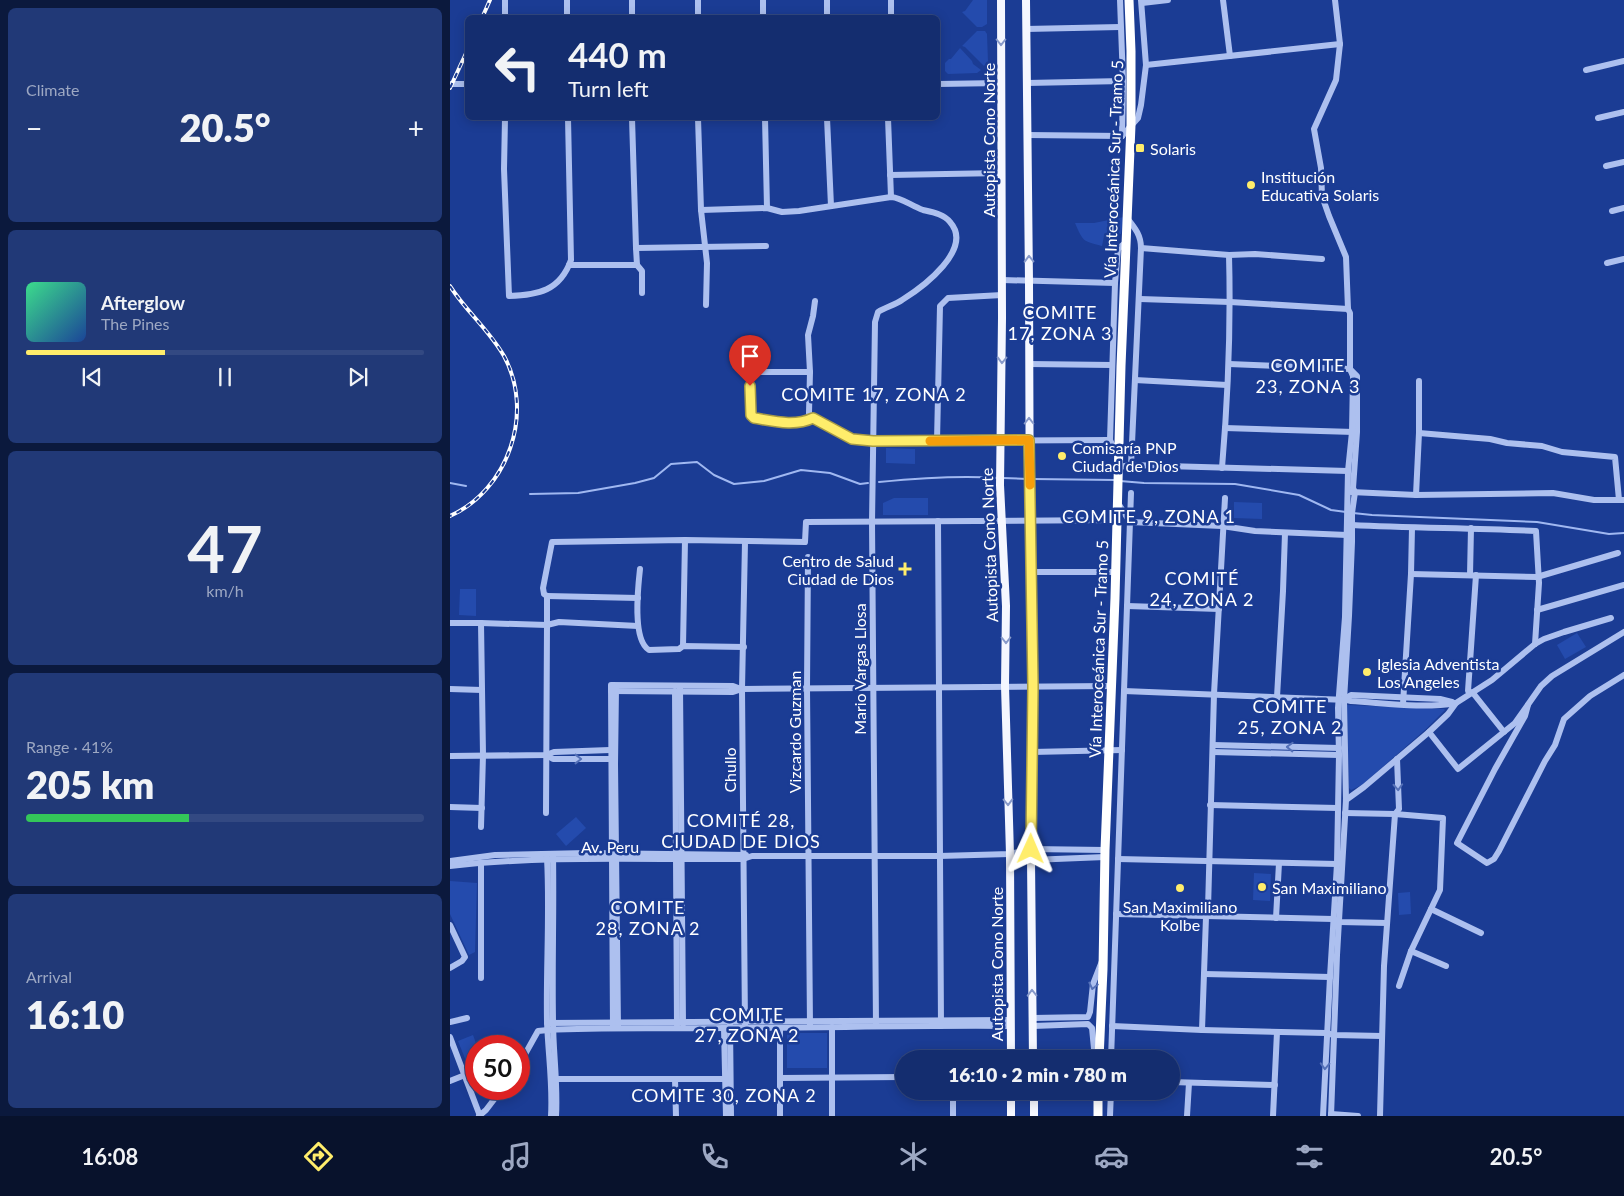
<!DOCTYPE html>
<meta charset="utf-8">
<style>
:root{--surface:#142d6f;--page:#213977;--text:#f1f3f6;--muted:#9da8c3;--line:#334982;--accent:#ffed6b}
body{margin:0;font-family:Lato,sans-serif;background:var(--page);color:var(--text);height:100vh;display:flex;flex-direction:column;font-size:19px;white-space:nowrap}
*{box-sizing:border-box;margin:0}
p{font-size:16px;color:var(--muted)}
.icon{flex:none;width:28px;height:28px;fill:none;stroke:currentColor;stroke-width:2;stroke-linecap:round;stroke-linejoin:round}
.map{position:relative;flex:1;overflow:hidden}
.drawer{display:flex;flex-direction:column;gap:8px;padding:8px;background:#0b193d;width:450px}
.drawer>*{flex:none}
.guide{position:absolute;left:15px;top:15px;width:475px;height:105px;border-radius:8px;box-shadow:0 2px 12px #0003,0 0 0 1px var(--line);background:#142d6f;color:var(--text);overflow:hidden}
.speed{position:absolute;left:15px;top:1035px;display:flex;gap:10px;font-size:25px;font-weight:700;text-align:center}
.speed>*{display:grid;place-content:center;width:65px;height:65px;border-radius:50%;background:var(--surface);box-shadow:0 2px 12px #0003,0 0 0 1px var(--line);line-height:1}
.speed .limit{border:8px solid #d22;background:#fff;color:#111}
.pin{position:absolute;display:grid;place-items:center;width:42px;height:42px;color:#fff;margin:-51px -21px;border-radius:50% 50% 50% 0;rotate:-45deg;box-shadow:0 0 5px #0007}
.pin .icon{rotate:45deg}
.me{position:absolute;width:55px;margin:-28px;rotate:1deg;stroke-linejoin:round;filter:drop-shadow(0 0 4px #0008)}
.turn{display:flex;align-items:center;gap:18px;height:105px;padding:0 20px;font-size:22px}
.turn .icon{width:65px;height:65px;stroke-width:2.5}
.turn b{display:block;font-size:35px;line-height:42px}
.big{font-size:38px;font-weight:800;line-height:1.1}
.drawer .widget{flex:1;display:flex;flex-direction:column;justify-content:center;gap:8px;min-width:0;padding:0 18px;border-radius:8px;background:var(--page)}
.drawer .dial{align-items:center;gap:0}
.dial b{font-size:65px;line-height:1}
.song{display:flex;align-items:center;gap:15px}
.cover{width:60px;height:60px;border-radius:8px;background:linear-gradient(135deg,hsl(150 70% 55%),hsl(220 70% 35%))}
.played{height:5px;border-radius:2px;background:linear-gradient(90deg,var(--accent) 35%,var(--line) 35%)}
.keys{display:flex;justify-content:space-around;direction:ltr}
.heat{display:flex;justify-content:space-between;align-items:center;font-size:28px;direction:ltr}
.charge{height:8px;border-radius:4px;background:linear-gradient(90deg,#34c759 41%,var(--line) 0)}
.trip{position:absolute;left:445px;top:1050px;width:285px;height:50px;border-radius:25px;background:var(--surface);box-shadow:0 2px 12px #0003,0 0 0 1px var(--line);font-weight:800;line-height:50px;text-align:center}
.dock{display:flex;height:80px;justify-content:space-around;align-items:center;background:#08122c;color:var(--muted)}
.dock .icon{width:35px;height:35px}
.dock .active{color:var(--accent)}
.dock b{font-size:22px;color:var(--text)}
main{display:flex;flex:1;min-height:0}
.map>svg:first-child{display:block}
</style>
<main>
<section class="drawer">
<div class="widget"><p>Climate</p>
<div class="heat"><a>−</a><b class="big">20.5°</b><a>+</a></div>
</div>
<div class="widget">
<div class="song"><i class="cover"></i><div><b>Afterglow</b><p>The Pines</p></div></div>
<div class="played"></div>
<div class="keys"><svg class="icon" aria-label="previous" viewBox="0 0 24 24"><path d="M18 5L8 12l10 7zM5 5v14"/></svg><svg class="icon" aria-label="pause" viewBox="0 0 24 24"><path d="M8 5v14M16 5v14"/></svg><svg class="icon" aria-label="next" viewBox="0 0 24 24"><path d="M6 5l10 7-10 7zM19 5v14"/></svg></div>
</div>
<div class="widget dial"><b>47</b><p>km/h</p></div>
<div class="widget"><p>Range · 41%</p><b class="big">205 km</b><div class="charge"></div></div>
<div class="widget"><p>Arrival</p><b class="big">16:10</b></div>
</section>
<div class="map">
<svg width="1174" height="1116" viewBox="0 0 1174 1116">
<rect width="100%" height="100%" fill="#1b3c94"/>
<g fill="#244bad">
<path d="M523,0H537V24L532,27H527L512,12L515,11Z"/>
<path d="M527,31H535L537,34L538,62L534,66L515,47L512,46Z"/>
<path d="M510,48L522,61L523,64L531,70L527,73L498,74L495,71V63L499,59H501Z"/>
<path d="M674,217L671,234L654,236L652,246C632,241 633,241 625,223H644Z"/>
<path d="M436,448L465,449V464L436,463Z"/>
<path d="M444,498H478V515H433V503Z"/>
<path d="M784,502L812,503V519L784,518Z"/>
<path d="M10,589H26V616L9,615Z"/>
<path d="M1127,633L1136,647L1115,659L1107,645Z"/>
<path d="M897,705L994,709L995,710L976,729L912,785L901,790L899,788Z"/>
<path d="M126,817L136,828L116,846L106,834Z"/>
<path d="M804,873L821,874L820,901L803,900Z"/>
<path d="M0,881L27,883L25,952L19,955L0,914Z"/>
<path d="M960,892L961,914L949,915L948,893Z"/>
<rect x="337" y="1033" width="40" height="35"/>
<path d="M23,1035L27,1046L26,1063L18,1066L8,1041Z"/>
</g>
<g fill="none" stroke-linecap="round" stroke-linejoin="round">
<g stroke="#a0b8f1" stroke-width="2">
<path d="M553,478L578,479"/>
<path d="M583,479L665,480"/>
<path d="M670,481L694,483L785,484L849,495L881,510L896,512"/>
<path d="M429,482C469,478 508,475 548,478"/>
<path d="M0,483L16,486"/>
<path d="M80,494L128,493L185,483L204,478L221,464L247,462L264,475L284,484L314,481L351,470L380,473L410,484L418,483"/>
<path d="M903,513L922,515L1087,522L1159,534L1174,533"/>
</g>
<g stroke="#adc0ef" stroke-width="6">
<path d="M55,0V18"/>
<path d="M248,0V18"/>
<path d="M313,0V18"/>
<path d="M441,0V18"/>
<path d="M670,0L673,81L672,136"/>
<path d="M773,0L780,56"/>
<path d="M692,3L718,0"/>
<path d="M117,18V0"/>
<path d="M182,18V0"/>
<path d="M377,18V0"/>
<path d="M576,29L670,27"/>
<path d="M696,65L890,44"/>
<path d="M1136,70L1174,61"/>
<path d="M577,83L673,81"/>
<path d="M0,84H18"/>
<path d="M488,84L551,83"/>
<path d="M55,118L54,169L59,296C88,295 110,291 121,260L118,118"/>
<path d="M182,118L186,248L187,265L192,271V293"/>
<path d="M248,118L251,210L257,263L256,305"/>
<path d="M315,118L317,208"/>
<path d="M377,118L381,206"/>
<path d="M438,118L441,197"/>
<path d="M1148,118L1174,112"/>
<path d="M577,135L672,136"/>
<path d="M672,136L688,118L691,105L696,65L691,0"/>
<path d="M1156,166L1174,162"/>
<path d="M440,175L552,173"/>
<path d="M251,210L317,208L332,212L349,211L441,197C453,198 461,206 473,210C482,212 494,214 500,222C524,249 473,287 452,300C445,305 436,307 428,312L425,322L422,522L426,1026"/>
<path d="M1162,211L1174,208"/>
<path d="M677,218C685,228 691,235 691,248L681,465"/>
<path d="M186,248L316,246"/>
<path d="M691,248L779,255L805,254L872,259"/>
<path d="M1157,263L1174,259"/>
<path d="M119,265H187"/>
<path d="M552,280L665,283"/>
<path d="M690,299L780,302L898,309"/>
<path d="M365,301L363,316L358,335L360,372L359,413L363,418L402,439L423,441L660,440"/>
<path d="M579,364L662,365"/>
<path d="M779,364L900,369L907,376V432L903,488L905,492L902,513V542L899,616L894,700L896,800L887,955L881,1116"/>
<path d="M360,372H300L301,415L304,418C323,421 344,427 363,418"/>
<path d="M685,380L777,385"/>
<path d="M775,428L904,432"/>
<path d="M969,433L1040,439L1057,443L1092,446L1112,452L1165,457L1169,500"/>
<path d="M487,441L490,306L498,298L552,295"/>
<path d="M667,455L660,440L665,283L668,249L675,243"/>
<path d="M669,467L681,465L898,471"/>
<path d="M772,468C778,397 781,326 779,255"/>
<path d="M901,492L966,495L1103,493L1144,500H1174"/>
<path d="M966,495L969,433V381"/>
<path d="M668,503L680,522L772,526L805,531L897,535"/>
<path d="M488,521L491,1026"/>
<path d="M902,525C963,528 1024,528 1086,531L1089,583L1085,644"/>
<path d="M358,557L357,688L360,1027"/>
<path d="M190,569C188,587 182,640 199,650L229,649L233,646L294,647"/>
<path d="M580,572H666"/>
<path d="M961,574L1087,577L1168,553"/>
<path d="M1020,575L1021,528"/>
<path d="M1026,575L1018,691L1023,693L1054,732"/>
<path d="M97,596L188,598"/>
<path d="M677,606L769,609"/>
<path d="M1087,610L1174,585"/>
<path d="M0,623H31L97,625L109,622L188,626"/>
<path d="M31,623L33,755L31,827"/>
<path d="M233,646L235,540"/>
<path d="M230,687L233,1024"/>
<path d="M0,689L32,690"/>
<path d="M166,689L165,764L168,1027"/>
<path d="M161,691L283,692L292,689L661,686"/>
<path d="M225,691L227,1025"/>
<path d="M674,691L897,700L901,701C935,703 972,709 1006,703"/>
<path d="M827,697L833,591L835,533"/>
<path d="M894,699L901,695L990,699L1002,702"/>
<path d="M953,704L961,574L962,528"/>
<path d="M1078,705L1075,716L1045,769L1007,843L1037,863L1044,859L1049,851L1095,761L1105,745L1114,719L1140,696L1174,675"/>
<path d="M979,732L1008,769L1065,723L1091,686L1102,676L1174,632"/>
<path d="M763,745L889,748"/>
<path d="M582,752L672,750"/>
<path d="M763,752L889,755"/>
<path d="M96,755L103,759H160"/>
<path d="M0,756L96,755L104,752L160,750"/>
<path d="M896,800L914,787L979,732L998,714L1006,703L1042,680L1085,644L1094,639L1114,632L1161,618"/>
<path d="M760,805L888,808"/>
<path d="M0,807L32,808"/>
<path d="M96,813L97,625V596L94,594L93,588L102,542L235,540L355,542L356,522L667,520"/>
<path d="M895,813L945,814L993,818L990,890L961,951L949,986"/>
<path d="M561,854L581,860L655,857"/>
<path d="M103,856C104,911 102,965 103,1020C103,1052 108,1084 106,1116"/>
<path d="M97,858C100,912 96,967 97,1021C98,1053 103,1084 101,1116"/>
<path d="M668,859L887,864"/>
<path d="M0,861L45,855L137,853L296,855"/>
<path d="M31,863V978"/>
<path d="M0,866C97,855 196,860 293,859L302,856H489L560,854L581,849L655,850"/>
<path d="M981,909L1031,933"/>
<path d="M666,914L883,919L890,922L937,923"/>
<path d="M826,918L829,863"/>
<path d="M0,925L15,957L12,961L0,968"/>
<path d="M961,951L996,966"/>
<path d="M754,974L880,977"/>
<path d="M583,1018L638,1017L640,1012L643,984L652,961"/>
<path d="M0,1022L17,1018"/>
<path d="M97,1023L561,1020"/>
<path d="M280,1025L281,1116"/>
<path d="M583,1026L638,1024L642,1028L645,1059"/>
<path d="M662,1026L752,1030L876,1033L884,1035L932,1036"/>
<path d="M382,1027V1116"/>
<path d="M163,1028L161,685L283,686L291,689"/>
<path d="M274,1028L276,1116"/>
<path d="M295,1028L292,689L295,542"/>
<path d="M330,1028V1116"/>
<path d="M752,1030L756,917L758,909L764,694L775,498"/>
<path d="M0,1037L30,1116"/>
<path d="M661,1059L681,493"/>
<path d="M69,1065L88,1031L98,1030C156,1027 214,1029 272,1028C368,1028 465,1025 561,1026"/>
<path d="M330,1078L454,1077"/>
<path d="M103,1079H276"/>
<path d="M225,1079L226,1116"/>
<path d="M0,1081L15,1075"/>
<path d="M721,1082L825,1085"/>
<path d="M503,1091V1116"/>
<path d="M881,1114L908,1116"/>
<path d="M29,1116L36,1110L52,1089"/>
<path d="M660,1116L661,1091"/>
<path d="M737,1116L739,1083"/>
<path d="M823,1116L827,1032"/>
<path d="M873,1116L880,977L887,864L889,755L888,708L895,617L898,471L902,432L903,376L900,369V313L898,309L896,257L879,216L872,196L871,168L864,129L886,80L890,44L885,0"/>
<path d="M930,1116L934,966L945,814L949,809L947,759"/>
</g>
<g stroke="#f5f7ff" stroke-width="8">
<path d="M551,0L552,318L550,485L556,606L555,686L560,854L561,1059"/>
<path d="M576,0L579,282L580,572L583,686L581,860L583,1059"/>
<path d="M584,1091V1116"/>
<path d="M561,1116V1091"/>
</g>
<g stroke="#fff" stroke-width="9">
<path d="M649,1059L653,969L655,850L665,598L671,366L681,125V51L679,0"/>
<path d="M648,1116V1091"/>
</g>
<g stroke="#fff" stroke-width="4">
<g id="rail">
<path d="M32,18L40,0"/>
<path d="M0,88L18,49"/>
<path d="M0,286C16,311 39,330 54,356C85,413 58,490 0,516"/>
</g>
</g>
<use href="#rail" stroke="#1b3c94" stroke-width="2" stroke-dasharray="5.5" stroke-linecap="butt"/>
</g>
<defs><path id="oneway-chevron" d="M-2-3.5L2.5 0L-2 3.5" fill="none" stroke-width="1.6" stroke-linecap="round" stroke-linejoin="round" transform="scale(1.25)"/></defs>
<g stroke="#889aca">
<use href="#oneway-chevron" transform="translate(551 42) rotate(90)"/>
<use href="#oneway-chevron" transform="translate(579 259) rotate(-91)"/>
<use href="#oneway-chevron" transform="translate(552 360) rotate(91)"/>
<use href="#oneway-chevron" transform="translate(579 421) rotate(-90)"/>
<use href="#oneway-chevron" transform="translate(556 640) rotate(90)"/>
<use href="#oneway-chevron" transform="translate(558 802) rotate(89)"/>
<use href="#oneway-chevron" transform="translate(582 993) rotate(-91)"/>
</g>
<g stroke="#5571b8">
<use href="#oneway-chevron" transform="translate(840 747) rotate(-178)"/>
<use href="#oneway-chevron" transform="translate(128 759)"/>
<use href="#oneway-chevron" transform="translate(948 787) rotate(87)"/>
<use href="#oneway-chevron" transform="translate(643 986) rotate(103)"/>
<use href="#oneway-chevron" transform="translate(875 1066) rotate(92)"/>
</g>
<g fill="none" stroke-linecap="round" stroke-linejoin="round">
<g stroke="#a69a46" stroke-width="12">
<path id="route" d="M300,386L301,415L304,418C323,421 344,427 363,418L402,439L423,441L579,440L583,686L581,849"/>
</g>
<use href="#route" stroke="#ffed6b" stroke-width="9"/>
<path stroke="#f59e0b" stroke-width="9" d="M480,441L579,440L580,485"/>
</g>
<g fill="#ffed6b" stroke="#1b3c94" stroke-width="2">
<rect x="685" y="143" width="10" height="10" rx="2.5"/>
<circle cx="801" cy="185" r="5"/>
<circle cx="612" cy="456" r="5"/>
<path d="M452.5 561.5h5v5h5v5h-5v5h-5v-5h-5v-5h5z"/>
<circle cx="917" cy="672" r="5"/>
<circle cx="812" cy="887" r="5"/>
<circle cx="730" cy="888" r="5"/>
</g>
<g text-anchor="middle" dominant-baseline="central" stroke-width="5" stroke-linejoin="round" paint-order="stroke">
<g font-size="16" fill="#fff" stroke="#1b3c94">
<text transform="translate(538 140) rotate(-90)">Autopista Cono Norte</text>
<text transform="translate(663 169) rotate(-88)">Vía Interoceánica Sur - Tramo 5</text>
<text transform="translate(539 545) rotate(-92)">Autopista Cono Norte</text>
<text transform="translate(648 649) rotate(-88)">Vía Interoceánica Sur - Tramo 5</text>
<text transform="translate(409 669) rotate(-90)">Mario Vargas Llosa</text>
<text transform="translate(344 732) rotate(-90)">Vizcardo Guzman</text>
<text transform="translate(279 770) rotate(-90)">Chullo</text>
<text x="160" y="846">Av. Peru</text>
<text transform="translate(546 964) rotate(-90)">Autopista Cono Norte</text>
</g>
<g font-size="16" fill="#fff" stroke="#1b3c94" text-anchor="start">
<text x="700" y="148">Solaris</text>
<text x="811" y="176">Institución<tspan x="811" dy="18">Educativa Solaris</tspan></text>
<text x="622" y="447">Comisaría PNP<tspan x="622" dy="18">Ciudad de Dios</tspan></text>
<text x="444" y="560" text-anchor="end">Centro de Salud<tspan x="444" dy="18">Ciudad de Dios</tspan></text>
<text x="927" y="663">Iglesia Adventista<tspan x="927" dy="18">Los Angeles</tspan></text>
<text x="822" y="887">San Maximiliano</text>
<text x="730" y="906" text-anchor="middle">San Maximiliano<tspan x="730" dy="18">Kolbe</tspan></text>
</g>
<g font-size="18" letter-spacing="1" fill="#fff" stroke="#1b3c94">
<text x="610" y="312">COMITE<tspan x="610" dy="21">17, ZONA 3</tspan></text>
<text x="858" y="365">COMITE<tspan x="858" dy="21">23, ZONA 3</tspan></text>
<text x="424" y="394">COMITE 17, ZONA 2</text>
<text x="699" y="516">COMITE 9, ZONA 1</text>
<text x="752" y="578">COMITÉ<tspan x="752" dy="21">24, ZONA 2</tspan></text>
<text x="840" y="706">COMITE<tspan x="840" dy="21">25, ZONA 2</tspan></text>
<text x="291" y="820">COMITÉ 28,<tspan x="291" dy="21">CIUDAD DE DIOS</tspan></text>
<text x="198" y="907">COMITE<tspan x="198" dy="21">28, ZONA 2</tspan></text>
<text x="297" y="1014">COMITE<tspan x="297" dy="21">27, ZONA 2</tspan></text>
<text x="274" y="1095">COMITE 30, ZONA 2</text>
</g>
</g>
</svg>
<div class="speed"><div class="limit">50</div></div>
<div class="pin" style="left:300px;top:386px;background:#d93025"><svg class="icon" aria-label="arrive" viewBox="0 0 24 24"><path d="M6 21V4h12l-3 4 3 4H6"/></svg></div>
<svg class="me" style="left:581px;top:849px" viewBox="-20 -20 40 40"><path d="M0-17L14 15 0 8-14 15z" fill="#ffed6b" stroke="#fff" stroke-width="4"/></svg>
<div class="trip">16:10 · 2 min · 780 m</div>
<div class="guide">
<div class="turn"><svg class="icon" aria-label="left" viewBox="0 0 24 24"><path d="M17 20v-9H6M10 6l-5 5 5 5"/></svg><div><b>440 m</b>Turn left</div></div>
</div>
</div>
</main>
<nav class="dock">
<b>16:08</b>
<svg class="icon active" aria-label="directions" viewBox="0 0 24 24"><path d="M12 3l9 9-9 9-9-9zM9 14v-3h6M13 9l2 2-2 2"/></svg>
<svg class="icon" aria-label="music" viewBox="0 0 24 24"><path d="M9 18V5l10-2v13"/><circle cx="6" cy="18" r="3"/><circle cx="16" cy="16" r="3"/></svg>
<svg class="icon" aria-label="phone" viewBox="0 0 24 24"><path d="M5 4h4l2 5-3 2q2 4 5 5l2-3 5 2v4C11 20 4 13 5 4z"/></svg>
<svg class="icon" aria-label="climate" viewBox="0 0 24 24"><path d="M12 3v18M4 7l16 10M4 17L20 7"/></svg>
<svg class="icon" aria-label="car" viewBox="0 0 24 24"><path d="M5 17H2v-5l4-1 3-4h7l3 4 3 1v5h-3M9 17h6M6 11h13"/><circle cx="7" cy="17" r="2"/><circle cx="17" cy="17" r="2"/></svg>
<svg class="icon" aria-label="filters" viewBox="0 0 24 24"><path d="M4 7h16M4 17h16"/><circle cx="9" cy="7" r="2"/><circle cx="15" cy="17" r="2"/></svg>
<b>20.5°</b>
</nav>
